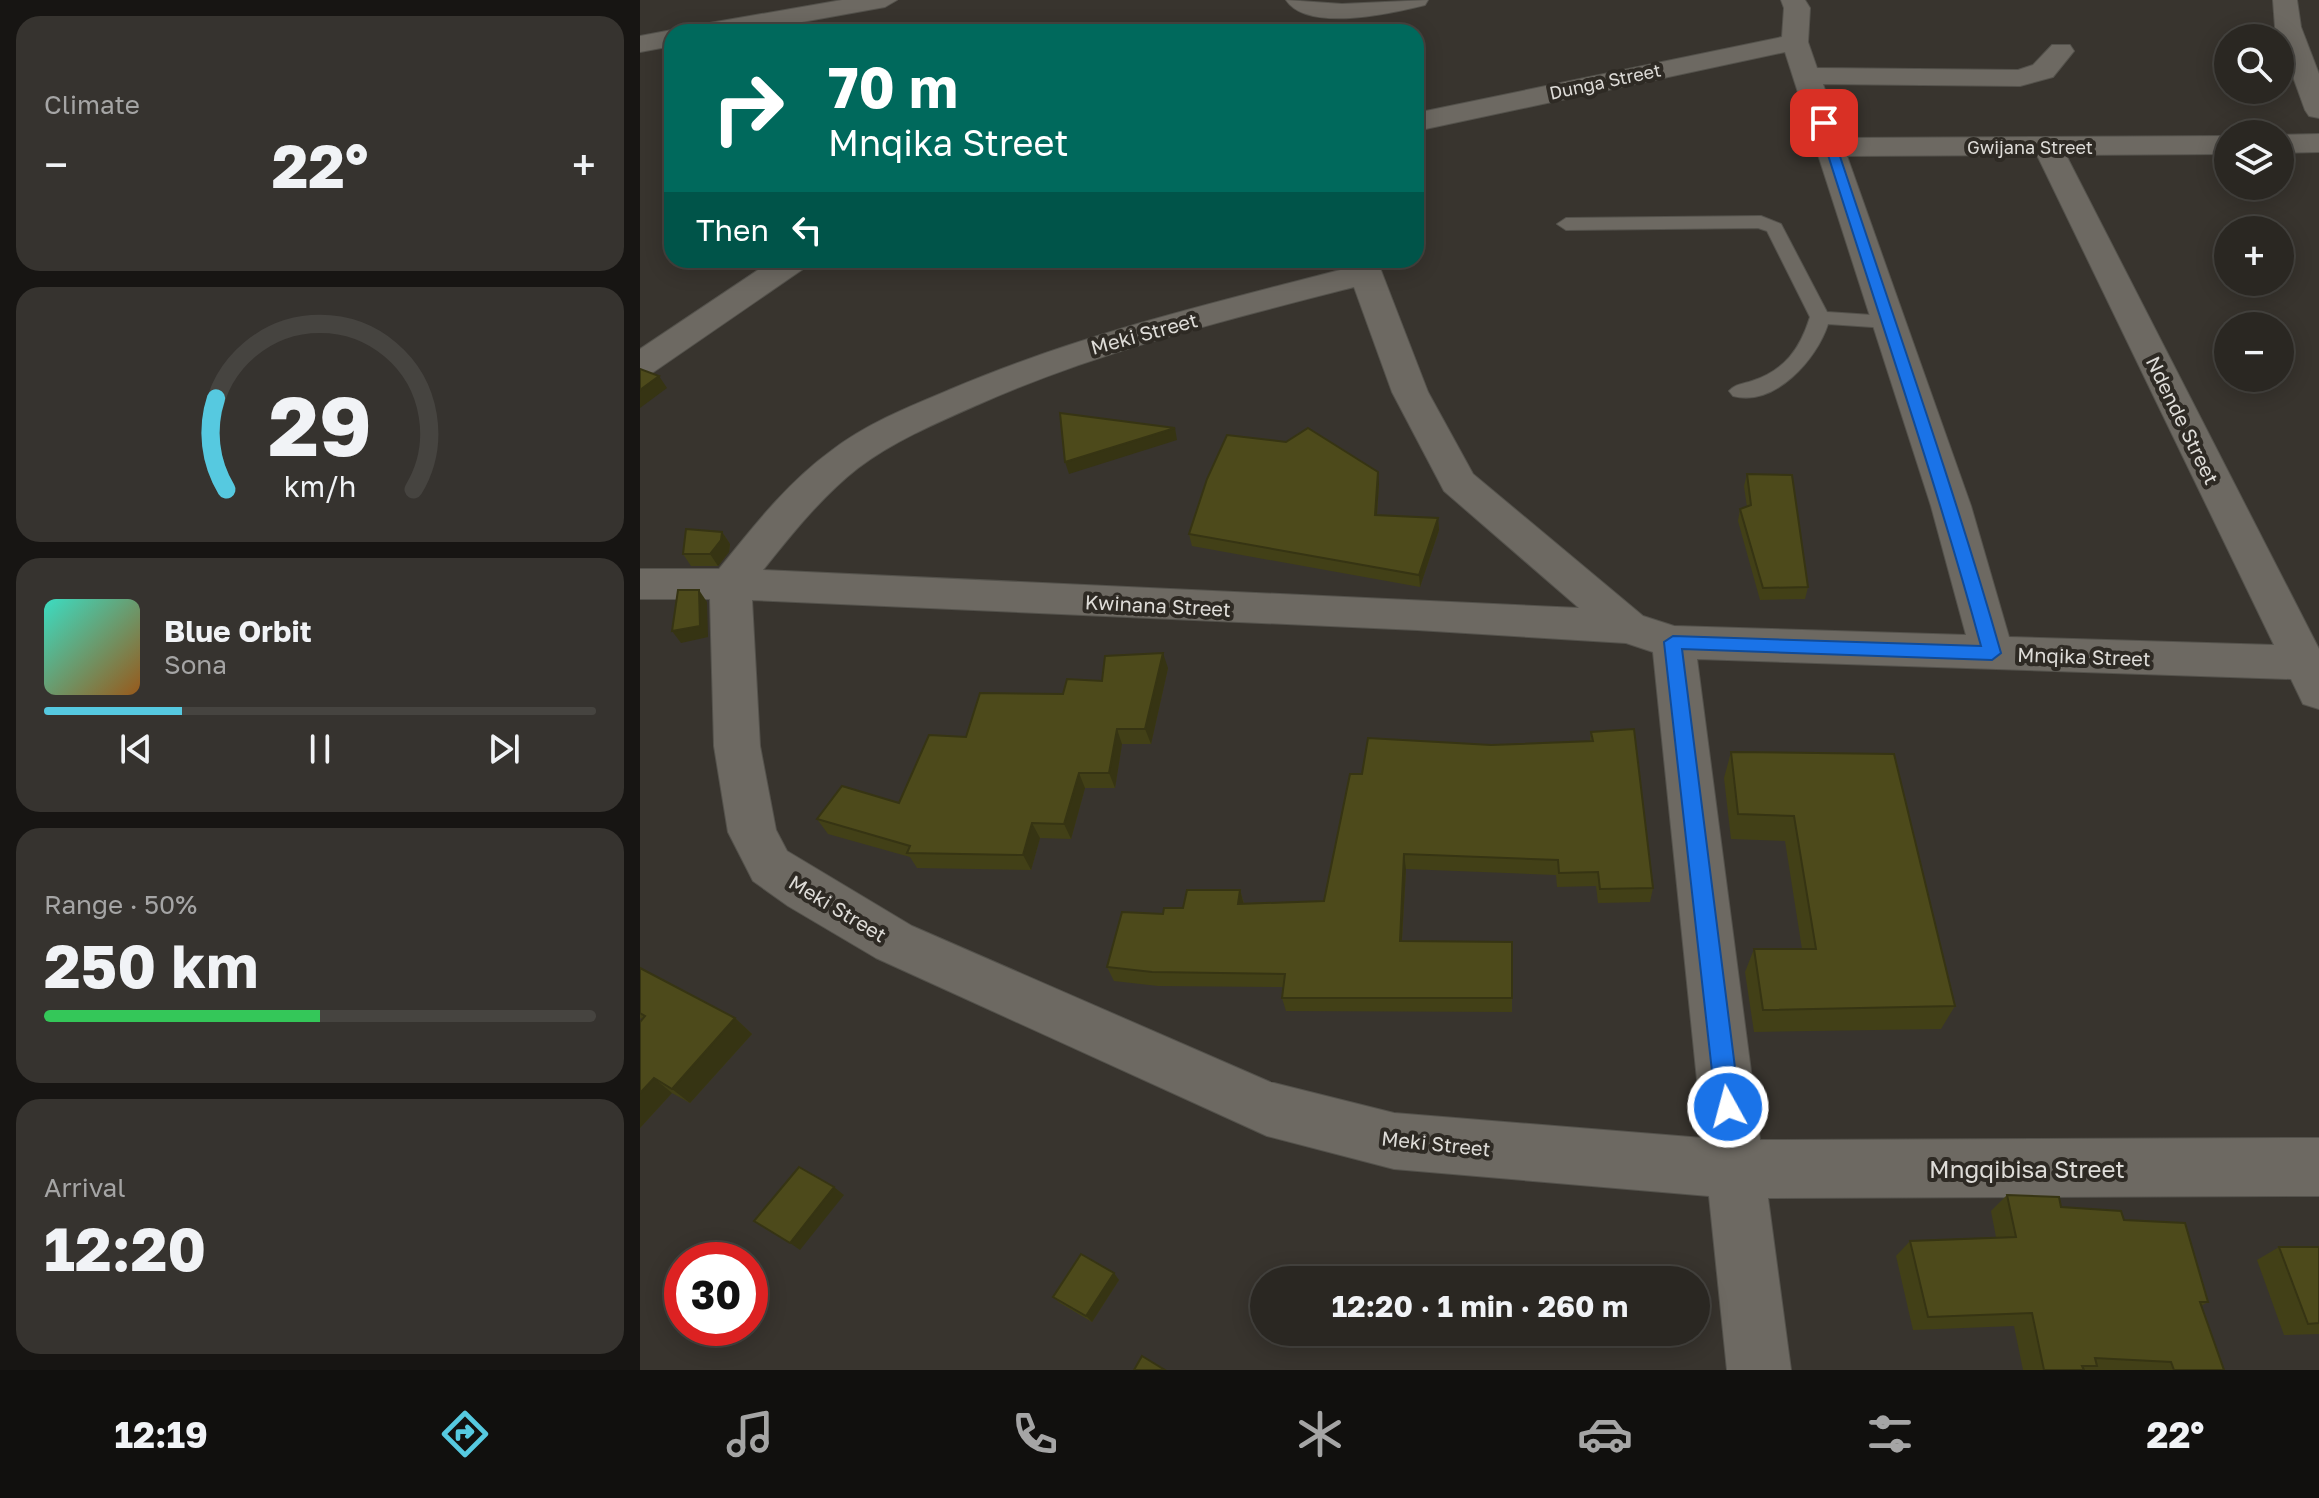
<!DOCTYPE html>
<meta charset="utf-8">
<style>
:root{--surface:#2a2722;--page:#36332f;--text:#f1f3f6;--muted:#a5a5a5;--line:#464440;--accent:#56c9e0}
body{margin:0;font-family:"Golos Text",sans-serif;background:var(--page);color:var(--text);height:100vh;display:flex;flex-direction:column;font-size:30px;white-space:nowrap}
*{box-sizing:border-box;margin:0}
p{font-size:26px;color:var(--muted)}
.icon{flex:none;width:44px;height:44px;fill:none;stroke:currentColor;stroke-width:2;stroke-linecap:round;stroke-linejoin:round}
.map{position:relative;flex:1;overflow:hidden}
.side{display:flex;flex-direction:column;gap:16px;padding:16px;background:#171513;width:640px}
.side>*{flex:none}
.top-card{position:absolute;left:24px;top:24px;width:760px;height:244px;border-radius:24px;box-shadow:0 4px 20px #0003,0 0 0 2px var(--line);background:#00695c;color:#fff;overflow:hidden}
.fabs{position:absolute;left:1574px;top:24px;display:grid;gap:16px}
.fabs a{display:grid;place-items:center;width:80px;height:80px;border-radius:50%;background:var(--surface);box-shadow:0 4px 20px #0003,0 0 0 2px var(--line);font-size:40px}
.speed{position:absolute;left:24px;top:1242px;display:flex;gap:16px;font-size:40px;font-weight:700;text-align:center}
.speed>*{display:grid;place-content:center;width:104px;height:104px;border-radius:50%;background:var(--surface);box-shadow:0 4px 20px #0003,0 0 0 2px var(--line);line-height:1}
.speed .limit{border:12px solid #d22;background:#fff;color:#111}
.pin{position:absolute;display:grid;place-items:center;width:68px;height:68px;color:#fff;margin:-34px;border-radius:16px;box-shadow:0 4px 12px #0006}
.me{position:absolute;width:88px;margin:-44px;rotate:353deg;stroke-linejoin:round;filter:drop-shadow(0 0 6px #0008)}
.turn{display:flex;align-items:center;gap:28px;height:168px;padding:0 32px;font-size:36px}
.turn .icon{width:104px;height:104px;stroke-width:2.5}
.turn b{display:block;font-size:56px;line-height:68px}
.then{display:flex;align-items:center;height:76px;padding:0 32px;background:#0003;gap:16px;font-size:30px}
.big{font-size:60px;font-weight:700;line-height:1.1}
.side .tile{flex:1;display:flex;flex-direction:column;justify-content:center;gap:12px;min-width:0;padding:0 28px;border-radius:24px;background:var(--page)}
.side .dial{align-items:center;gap:0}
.dial svg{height:208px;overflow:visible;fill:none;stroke:var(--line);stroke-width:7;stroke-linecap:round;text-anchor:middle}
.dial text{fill:var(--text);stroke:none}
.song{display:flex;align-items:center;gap:24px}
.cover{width:96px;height:96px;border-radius:12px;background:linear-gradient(135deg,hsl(170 70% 55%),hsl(30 70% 35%))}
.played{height:8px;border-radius:4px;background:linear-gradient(90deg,var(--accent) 25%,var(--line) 25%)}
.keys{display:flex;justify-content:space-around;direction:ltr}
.heat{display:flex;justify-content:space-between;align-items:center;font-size:44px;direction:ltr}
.charge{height:12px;border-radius:6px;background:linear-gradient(90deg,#34c759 50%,var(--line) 0)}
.trip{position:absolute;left:610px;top:1266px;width:460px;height:80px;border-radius:40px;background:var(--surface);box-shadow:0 4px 20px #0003,0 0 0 2px var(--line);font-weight:700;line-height:80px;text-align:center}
.tabs{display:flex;height:128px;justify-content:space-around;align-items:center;background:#11100e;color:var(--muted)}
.tabs .icon{width:56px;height:56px}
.tabs .selected{color:var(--accent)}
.tabs b{font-size:36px;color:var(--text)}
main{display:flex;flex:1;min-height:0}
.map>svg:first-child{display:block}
</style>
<main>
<section class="side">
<div class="tile"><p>Climate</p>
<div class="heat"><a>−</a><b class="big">22°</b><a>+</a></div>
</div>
<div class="tile dial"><svg viewBox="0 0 100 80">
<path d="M14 69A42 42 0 1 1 86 69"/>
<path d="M14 69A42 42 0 0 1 10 34" stroke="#56c9e0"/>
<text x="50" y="56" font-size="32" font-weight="700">29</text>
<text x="50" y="72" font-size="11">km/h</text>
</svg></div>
<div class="tile">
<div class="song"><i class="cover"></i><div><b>Blue Orbit</b><p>Sona</p></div></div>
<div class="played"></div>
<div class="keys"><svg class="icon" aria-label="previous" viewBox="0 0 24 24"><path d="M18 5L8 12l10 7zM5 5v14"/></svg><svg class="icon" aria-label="pause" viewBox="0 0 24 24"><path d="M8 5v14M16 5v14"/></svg><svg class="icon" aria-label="next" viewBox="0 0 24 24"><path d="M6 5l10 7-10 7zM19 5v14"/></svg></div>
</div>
<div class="tile"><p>Range · 50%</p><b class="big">250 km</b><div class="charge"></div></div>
<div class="tile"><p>Arrival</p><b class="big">12:20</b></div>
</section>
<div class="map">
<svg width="1679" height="1370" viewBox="0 0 1679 1370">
<rect width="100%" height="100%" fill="#38342e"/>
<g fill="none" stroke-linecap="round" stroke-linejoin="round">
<g stroke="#54524c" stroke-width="2">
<path id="lane" d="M1121,216L1141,224L1187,312L1247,316L1257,322L1247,328L1188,324C1177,359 1135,407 1093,396L1089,391C1095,384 1103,384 1112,381C1145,370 1160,349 1170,317L1127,231L1118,228L926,230L917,224L926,218Z"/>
</g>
<g stroke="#54524c" stroke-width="2">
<g id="street">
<path d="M202,0H257L245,7L107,32H51L64,24Z"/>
<path d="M646,0L702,4L788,0L785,5C753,13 668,33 646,0Z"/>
<path d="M1141,0H1165L1170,8L1168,42L1177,68L1378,70L1393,65L1412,45H1430L1434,51L1413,77L1380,86L1183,84L1201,138L1588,136V154L1426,155L1679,649V709L1663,704L1651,679L1057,659L1120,1140L1679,1138V1196L1128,1198L1151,1370H1087L1069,1196L754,1169L627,1136L236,958L148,906L113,881L88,832L74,746L70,599H0V569H79C113,527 147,483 191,451C226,424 268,407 309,390C437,335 573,303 708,268L705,260H737L788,392L833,474L1003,616L1034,626L1326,635L1291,506L1145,52L776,131V113L1142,37L1144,8ZM1397,155L1634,645L1369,637L1331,506L1207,156ZM714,287L752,392L804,491L939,608L123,570C152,534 181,497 218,468C254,441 296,423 337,405C458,351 586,320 714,287ZM112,600L777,630L986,643L1013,652L1063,1138L754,1113L630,1082L272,926L147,851L136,830L120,746Z"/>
<path d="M1633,0H1657L1661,27L1679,74V118L1669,116L1665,110L1635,27Z"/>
<path d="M32,30L39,32H32V46L0,52V36Z"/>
<path d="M1679,134V152L1640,153V135Z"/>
<path d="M133,260H171L166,267L12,373L0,376V349Z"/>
</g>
</g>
<use href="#lane" fill="#6d6962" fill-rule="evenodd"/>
<use href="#street" fill="#6d6962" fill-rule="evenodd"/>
</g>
<g fill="#424017">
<path d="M1107,474L1168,587L1165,599L1120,600L1098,521L1100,509L1107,507L1104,486Z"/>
<path d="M739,484L737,515L798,518L799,530L780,587L552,546L549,534Z"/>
<path d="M82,532L90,544L89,552L78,566H51L43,554Z"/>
<path d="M528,668L511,744H482L475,788H445L431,839L400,838L391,870L277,868L270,857L188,834L177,819L259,803L326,737L462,681Z"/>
<path d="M951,732L1013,888L1010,902L958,903L956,886L917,887L916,875L766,869L762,941L872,998V1012L646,1011L642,998L643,987L518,986L474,981L467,967L523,914L600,890L604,903L684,901L722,774L851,745L950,741Z"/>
<path d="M1091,752L1254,754L1315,1006L1301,1029L1114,1032L1105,972L1114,949H1162L1145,841L1091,839L1084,778Z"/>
<path d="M0,968L95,1018L112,1034L50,1103L32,1093L0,1128V1022L2,1019L0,1018Z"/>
<path d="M1367,1195L1484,1220L1568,1302L1561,1306L1584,1370H1383L1374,1326L1273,1330L1256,1256L1270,1241L1356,1237L1351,1211Z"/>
<path d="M1639,1247H1679V1334L1644,1335L1617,1260Z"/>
<path d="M479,1280L452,1322L420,1303L413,1297Z"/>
</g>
<g fill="#363413">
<path d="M19,376L27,388L0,408V390Z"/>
<path d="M535,428L537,440L429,474L425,462Z"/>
<path d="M738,472L739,484L736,527L735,515Z"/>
<path d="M798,518L799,530L780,587L779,575Z"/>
<path d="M82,532L90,544L89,552L78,566L70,554Z"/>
<path d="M59,590L67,602L68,637L41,643L32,631Z"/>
<path d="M523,653L528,668L511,744L505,729Z"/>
<path d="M477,729L482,744L475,788L469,773Z"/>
<path d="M439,773L445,788L431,839L424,824Z"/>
<path d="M392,823L400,838L391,870L383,855Z"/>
<path d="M764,854L766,869L761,954L760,941Z"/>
<path d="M600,890L604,905L598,904Z"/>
<path d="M95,1018L112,1034L50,1103L32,1089Z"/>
<path d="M14,1078L32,1093L0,1128V1093Z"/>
<path d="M194,1187L204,1195L160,1250L150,1243Z"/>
<path d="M474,1273L479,1280L452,1322L446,1316Z"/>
</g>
<g fill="#4d4a1b" stroke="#363413" stroke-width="2">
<path d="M0,369L19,376L0,390Z"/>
<path d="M420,413L535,428L425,462Z"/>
<path d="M668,428L738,472L735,515L798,518L779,575L549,534L567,479L587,435L646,442Z"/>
<path d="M1107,474L1152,475L1168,587L1123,588L1100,509L1111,505Z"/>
<path d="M46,529L82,532L81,540L70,554H43Z"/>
<path d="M38,590H59L60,626L32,631Z"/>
<path d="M523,653L505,729H477L469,773H439L424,824L392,823L383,855L267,853L270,846L177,819L202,786L259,803L289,735L326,737L340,693L423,694L427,679L462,681L465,656Z"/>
<path d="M994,729L1013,888L960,889L958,872L919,873L918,860L764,854L760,941L872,942V998H642L645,974L512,972L467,967L482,912L523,914L524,908H543L547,890H600L598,904L684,901L710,774H722L728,738L851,745L953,741L951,732Z"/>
<path d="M1091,752L1254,754L1315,1006L1123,1010L1114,949H1176L1154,816L1098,814Z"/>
<path d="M0,968L95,1018L32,1089L14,1078L0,1093V1022L5,1016L0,1013Z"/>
<path d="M159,1167L194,1187L150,1243L114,1221Z"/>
<path d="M1367,1195L1419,1197L1421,1207L1481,1211L1484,1220L1545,1223L1568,1302H1560L1584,1370H1534L1531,1362L1455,1358L1457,1366H1442L1444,1370H1404L1392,1313L1288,1317L1270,1241L1376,1237Z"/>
<path d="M1639,1247H1679V1323L1668,1324Z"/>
<path d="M441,1254L474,1273L446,1316L413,1297Z"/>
<path d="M502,1356L525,1370H494Z"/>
</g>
<path fill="#1a73e8" stroke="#114b97" stroke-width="2" d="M1184,119L1189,123C1247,300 1310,474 1361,653L1352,660L1042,649L1100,1107L1096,1115L1088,1119L1080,1115L1076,1107L1024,642L1033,636L1341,646C1293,470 1232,297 1178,123Z"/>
<g text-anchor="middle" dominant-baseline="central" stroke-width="8" stroke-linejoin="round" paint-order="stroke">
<g font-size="18" fill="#dedcd8" stroke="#2e2a24">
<text transform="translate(965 81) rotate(-12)">Dunga Street</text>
<text x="1390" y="147">Gwijana Street</text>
</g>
<g font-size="20" fill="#dedcd8" stroke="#2e2a24">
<text transform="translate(504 333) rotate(-15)">Meki Street</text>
<text transform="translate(1543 420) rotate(64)">Ndende Street</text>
<text transform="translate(518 605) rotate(3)">Kwinana Street</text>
<text transform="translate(1444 656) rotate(2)">Mnqika Street</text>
<text transform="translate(198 908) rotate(31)">Meki Street</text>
<text transform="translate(796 1143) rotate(6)">Meki Street</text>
</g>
<g font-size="24" fill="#dedcd8" stroke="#2e2a24">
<text x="1387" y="1168">Mngqibisa Street</text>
</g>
</g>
</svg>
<div class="fabs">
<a><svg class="icon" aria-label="search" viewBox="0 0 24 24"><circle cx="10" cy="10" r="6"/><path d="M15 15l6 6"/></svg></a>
<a><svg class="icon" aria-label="layers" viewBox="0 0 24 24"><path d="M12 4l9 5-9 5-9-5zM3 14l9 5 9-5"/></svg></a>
<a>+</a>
<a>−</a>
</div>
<div class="speed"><div class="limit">30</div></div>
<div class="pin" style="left:1184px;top:123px;background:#d93025"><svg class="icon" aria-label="arrive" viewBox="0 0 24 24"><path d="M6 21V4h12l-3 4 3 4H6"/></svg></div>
<svg class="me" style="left:1088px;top:1107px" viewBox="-20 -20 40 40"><circle r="17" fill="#1a73e8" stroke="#fff" stroke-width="3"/><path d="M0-11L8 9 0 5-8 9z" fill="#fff"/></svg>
<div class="trip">12:20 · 1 min · 260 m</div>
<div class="top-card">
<div class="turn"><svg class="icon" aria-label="right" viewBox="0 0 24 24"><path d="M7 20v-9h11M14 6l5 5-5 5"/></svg><div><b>70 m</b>Mnqika Street</div></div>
<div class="then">Then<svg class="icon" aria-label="left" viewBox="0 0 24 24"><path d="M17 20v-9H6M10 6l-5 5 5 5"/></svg></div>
</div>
</div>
</main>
<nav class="tabs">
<b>12:19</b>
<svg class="icon selected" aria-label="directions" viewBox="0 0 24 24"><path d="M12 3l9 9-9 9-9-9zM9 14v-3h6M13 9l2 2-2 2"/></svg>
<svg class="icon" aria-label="music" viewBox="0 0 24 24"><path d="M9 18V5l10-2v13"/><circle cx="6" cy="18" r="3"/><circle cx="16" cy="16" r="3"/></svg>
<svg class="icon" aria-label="phone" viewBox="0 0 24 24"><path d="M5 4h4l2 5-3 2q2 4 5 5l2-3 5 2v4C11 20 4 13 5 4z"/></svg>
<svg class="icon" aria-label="climate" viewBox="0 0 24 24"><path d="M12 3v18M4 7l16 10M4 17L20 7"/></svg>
<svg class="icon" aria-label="car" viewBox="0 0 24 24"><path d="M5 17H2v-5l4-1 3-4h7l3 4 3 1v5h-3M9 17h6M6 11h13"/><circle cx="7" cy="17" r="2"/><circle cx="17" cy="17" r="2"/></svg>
<svg class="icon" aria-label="filters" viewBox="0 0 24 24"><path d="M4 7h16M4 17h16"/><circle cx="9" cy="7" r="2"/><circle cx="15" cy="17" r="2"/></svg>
<b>22°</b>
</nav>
